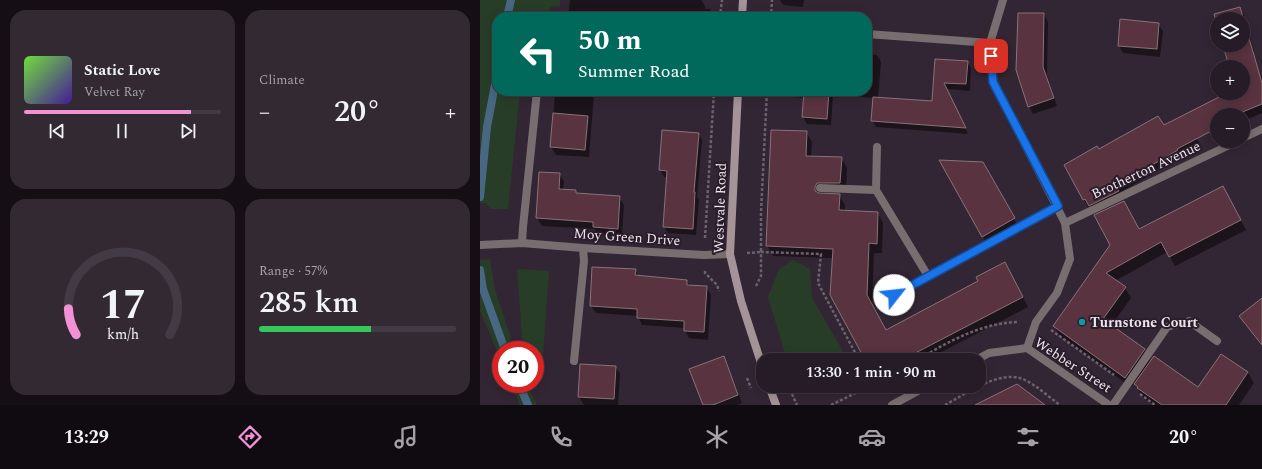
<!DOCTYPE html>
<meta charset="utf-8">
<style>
:root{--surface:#261c27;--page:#322933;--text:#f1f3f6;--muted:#a4a1a7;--line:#423a44;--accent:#f291d6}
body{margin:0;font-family:Spectral,serif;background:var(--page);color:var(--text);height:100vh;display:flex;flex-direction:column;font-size:15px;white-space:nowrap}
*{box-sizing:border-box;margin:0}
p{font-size:13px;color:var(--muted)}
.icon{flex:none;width:22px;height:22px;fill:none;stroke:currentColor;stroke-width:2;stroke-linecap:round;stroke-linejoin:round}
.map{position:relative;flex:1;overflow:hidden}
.side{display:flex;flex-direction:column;gap:10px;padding:10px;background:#150f15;width:480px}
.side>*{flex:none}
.guide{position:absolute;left:12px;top:12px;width:380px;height:84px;border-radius:16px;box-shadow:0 2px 10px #0003,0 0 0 1px var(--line);background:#00695c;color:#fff;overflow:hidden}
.controls{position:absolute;left:730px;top:12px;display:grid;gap:8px}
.controls a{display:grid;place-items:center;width:40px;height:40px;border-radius:50%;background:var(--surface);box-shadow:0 2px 10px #0003,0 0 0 1px var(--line);font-size:20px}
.speed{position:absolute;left:12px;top:341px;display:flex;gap:8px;font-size:20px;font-weight:700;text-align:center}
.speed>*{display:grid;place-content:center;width:52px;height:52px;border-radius:50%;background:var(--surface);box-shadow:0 2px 10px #0003,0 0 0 1px var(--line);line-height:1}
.speed .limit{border:6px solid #d22;background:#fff;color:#111}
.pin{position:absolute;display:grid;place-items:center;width:34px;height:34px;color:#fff;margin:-17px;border-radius:8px;box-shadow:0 2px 6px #0006}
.me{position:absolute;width:44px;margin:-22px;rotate:61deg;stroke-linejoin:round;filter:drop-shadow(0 0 3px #0008)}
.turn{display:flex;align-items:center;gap:14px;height:84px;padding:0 20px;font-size:18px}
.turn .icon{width:52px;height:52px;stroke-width:2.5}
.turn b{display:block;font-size:28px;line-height:34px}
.big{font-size:30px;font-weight:600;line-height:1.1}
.side .card{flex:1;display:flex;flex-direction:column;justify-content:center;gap:6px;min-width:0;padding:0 14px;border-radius:16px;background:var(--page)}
.side .dial{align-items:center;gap:0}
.dial svg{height:104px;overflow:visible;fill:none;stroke:var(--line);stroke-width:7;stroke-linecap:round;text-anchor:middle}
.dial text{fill:var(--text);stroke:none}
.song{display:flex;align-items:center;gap:12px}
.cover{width:48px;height:48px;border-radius:6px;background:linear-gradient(135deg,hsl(100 70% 55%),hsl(260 70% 35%))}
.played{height:4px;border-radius:2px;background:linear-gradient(90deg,var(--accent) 85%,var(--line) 85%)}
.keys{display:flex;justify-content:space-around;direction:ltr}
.heat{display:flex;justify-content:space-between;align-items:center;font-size:22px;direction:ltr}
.charge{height:6px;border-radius:3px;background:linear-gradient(90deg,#34c759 57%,var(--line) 0)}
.side .tiles{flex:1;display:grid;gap:10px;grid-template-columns:repeat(2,1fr)}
.trip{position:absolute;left:276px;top:353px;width:230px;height:40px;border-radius:16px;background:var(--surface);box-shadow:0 2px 10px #0003,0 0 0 1px var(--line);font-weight:600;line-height:40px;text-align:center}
.tab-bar{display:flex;height:64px;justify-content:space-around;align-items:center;background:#0f0b10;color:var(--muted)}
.tab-bar .icon{width:28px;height:28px}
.tab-bar .on{color:var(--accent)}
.tab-bar b{font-size:18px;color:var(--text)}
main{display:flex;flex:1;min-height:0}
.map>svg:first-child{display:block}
</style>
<main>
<section class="side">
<div class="tiles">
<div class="card">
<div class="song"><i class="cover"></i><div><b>Static Love</b><p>Velvet Ray</p></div></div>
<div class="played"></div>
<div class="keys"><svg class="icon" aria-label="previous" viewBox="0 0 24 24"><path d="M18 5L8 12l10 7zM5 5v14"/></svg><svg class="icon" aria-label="pause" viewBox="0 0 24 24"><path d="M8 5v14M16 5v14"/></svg><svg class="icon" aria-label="next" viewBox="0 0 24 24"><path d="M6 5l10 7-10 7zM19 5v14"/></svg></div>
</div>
<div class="card"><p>Climate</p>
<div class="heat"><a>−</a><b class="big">20°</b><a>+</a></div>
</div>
<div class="card dial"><svg viewBox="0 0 100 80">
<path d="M14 69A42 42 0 1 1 86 69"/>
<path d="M14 69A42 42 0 0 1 8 49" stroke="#f291d6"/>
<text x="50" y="56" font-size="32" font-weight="700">17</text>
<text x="50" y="72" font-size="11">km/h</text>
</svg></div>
<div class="card"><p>Range · 57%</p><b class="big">285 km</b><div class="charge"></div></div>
</div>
</section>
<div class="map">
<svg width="782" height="405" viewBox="0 0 782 405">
<rect width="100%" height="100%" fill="#332634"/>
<g fill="#283d27">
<path d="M0,0H80V6L70,7L69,17H17V91H40L28,209H11L6,203H0Z"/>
<path d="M10,259L15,290L35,350H21V361L0,311V260Z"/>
<path d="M313,260L330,269L332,298L368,360H307L288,297L299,269Z"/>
<path d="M37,269L69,271L62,370L55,368V350H43Z"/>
<path d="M31,384H47L57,405H40Z"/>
</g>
<g fill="#0007">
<path d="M90,0H221L225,6V9H230L234,17H88Z"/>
<path d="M300,0H324L323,7L303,5Z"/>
<path d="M759,8L764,15L774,52L750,59L744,45H763V19H737V20L735,15Z"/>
<path d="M564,14L568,22L567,75L577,106L553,114L549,106Z"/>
<path d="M678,24L683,31L680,57L643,53L639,46Z"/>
<path d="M387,54L397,55L401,62L398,98L453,102L456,60L487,62L491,68L490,91L467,89L488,134L396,127L392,120L394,98L353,95L351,125L327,124L323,117L325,98L298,96L295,91H387Z"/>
<path d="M782,76V113L763,121V115H737V121L730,112L749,93H763V84Z"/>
<path d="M75,91H120V94H114L109,157L76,155L71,147Z"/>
<path d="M708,123L721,146L639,193L642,199L614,213L610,206L608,207L585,166L618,151L683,126Z"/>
<path d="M326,132L332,142L331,157L361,158L367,168L366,193L346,192L339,194L359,195L365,205V211L398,213L403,223L402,253H394L392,306L405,331L530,273L548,307L446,360H386L353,258L293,256L287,246Z"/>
<path d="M219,134L222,141L217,197L219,200L216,235L188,233L184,227L188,177H184L180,170Z"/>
<path d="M461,162L502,163L538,226L507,244Z"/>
<path d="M60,173L79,174L84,181L83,190L96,191L98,194L139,197L144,205L142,236L118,235L115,229L62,226L57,218Z"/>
<path d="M748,197L766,230L695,266L687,252L635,281L645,288L651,298L631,326L664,350L671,362L719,388L742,355L768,373L774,383L759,405H674L664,399L654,383L651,387L580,336L574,326L659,230Z"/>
<path d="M155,270L159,277L207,281L210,286L226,287L231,295L228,340L209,338L205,331V328L162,325L158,316L116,313L111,306Z"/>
<path d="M782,299V345L765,324L760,316Z"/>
<path d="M243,357L247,365L262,403L257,405H224Z"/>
<path d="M101,365L135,366L140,374L138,405H104L99,397Z"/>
</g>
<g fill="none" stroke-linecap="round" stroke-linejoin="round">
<g stroke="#486783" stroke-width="8">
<path d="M27,17L31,0"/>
<path d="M0,197L7,127L17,74"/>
<path d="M0,270L3,289L25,350"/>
<path d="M39,384L48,405"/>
</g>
</g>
<g fill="#59333f" stroke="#897278">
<path d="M760,7L782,83V104L755,115H737V128L697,149L698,150L681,160L635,185L639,191L609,206L605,199L603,200L584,165L617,146L619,149L678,116L684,125L747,93H763V67H749L743,45H763V19H737V24L734,14Z"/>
<path d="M538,13H564L563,67L574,98L548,107L536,70Z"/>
<path d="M640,19L679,23L677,49L638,46Z"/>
<path d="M455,59L488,61L486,84L464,83L486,128L391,121L393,97L452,101Z"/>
<path d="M324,91H349L347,119L322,117Z"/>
<path d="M73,113L108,116L105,150L70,147Z"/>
<path d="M182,130L219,133L214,192H215L213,229L183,227L187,171L179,170Z"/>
<path d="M291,130L327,131L326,156L362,157L360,183H337L335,187V191L339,193L360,194L359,210L398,212L397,244L389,243L387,295L406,330L498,281L496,277L525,262L543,297L422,360H385L350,295L353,249L286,246Z"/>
<path d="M459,160L503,162L535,218L502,237Z"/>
<path d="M59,172L80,173L79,189L96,190V193L140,196L138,229L113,227V222L56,218Z"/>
<path d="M743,186L761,220L689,257L681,242L626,273L646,287L623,319L665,349L645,378L573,326L630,245L614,215L644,201L659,229Z"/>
<path d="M112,267L156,269L155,275L207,280V285L227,286L224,332L204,331V321L157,318V309L110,306Z"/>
<path d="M782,298V345L759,316Z"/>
<path d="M741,354L768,372L746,405H682L657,388L658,387L654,384L674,356L718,387Z"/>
<path d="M244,356L258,395L233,405H223L209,369Z"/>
<path d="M100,364L136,366L134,399L98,397Z"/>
<path d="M537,384L565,405H495Z"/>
</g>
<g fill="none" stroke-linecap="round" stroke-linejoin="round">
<g stroke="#6d616d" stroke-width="2.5" stroke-dasharray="3 2" stroke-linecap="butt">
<path d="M240,17L242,0"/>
<path d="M291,17L292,0"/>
<path d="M225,238L234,91"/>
<path d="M267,253L281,252V212L287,91"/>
<path d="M225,271V273L237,285L239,291"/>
<path d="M276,286L281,276V252L341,254L338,283L379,360"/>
<path d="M571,330L634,375"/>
<path d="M437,360C468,342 501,323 538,322"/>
<path d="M267,378L271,388"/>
<path d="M312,394L317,405"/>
<path d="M660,394L675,405"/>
<path d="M351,405L390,386"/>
<path d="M465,405C486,394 521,368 545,380C557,386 569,397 580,405"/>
</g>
<g stroke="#786e70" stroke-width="8">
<path d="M397,147L396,190L448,276L577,206"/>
<path d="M340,188L396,190"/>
<path d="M414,295L448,276"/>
<path d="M94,361L104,261L103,248"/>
<path d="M633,405L687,327L709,321L737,341"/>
</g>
<g stroke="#786e70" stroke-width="8">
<path d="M523,0L510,43L513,82L585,223L590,259L577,293L556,322L547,348"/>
<path d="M387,34L510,43"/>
<path d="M763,138L782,129"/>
<path d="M585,223L758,141"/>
<path d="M42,243L43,227L57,91"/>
<path d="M0,245L42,243L103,248L224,255L250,254"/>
<path d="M496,360L509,353L547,348L629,405"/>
<path d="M412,405L447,386"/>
</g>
<g stroke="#a49397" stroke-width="8">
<path d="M262,17L263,0"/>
<path d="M258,91L250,254L261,301L283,369"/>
<path d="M289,386L296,405"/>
</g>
</g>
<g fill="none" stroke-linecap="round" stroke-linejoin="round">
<g stroke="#114b97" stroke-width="10">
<path id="route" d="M414,295L578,206L513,82L511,56"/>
</g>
<use href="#route" stroke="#1a73e8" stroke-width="7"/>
</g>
<circle fill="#0f9aa8" stroke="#291d2a" stroke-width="1.5" cx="602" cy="322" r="4"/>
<g text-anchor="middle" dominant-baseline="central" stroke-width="4" stroke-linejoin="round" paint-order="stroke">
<g font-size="14" fill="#ede5ed" stroke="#291d2a">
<text transform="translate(666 170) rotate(-25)">Brotherton Avenue</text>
<text transform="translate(240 208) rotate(-88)">Westvale Road</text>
<text transform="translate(147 237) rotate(4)">Moy Green Drive</text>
<text transform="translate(593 365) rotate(33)">Webber Street</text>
</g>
<g font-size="14" font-weight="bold" fill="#ede5ed" stroke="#291d2a" text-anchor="start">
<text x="610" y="322">Turnstone Court</text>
</g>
</g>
</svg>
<div class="controls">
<a><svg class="icon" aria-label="layers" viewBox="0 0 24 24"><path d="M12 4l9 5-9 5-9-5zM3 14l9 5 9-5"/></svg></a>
<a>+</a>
<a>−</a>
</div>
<div class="speed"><div class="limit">20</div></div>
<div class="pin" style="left:511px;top:56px;background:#d93025"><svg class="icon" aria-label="arrive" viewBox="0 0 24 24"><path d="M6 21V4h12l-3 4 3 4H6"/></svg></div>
<svg class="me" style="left:414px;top:295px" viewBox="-20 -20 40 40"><circle r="19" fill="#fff"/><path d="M0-13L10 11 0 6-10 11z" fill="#1a73e8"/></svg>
<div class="trip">13:30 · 1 min · 90 m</div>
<div class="guide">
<div class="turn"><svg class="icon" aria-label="left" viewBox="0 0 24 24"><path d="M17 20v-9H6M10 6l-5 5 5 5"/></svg><div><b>50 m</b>Summer Road</div></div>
</div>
</div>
</main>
<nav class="tab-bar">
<b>13:29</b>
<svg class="icon on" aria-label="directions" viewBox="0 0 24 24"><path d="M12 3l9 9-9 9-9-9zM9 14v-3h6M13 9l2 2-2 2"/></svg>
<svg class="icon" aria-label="music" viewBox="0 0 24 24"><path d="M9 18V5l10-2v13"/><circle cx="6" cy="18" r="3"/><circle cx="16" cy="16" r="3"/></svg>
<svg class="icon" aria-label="phone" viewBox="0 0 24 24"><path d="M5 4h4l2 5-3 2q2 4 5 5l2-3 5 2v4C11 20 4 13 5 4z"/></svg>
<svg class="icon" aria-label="climate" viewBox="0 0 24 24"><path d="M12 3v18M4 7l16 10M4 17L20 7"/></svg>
<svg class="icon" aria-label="car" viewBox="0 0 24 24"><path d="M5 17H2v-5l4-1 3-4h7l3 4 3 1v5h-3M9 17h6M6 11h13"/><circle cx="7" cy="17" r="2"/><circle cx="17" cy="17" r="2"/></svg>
<svg class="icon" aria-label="filters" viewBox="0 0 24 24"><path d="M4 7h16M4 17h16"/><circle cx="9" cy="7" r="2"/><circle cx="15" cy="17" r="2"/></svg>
<b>20°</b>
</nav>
